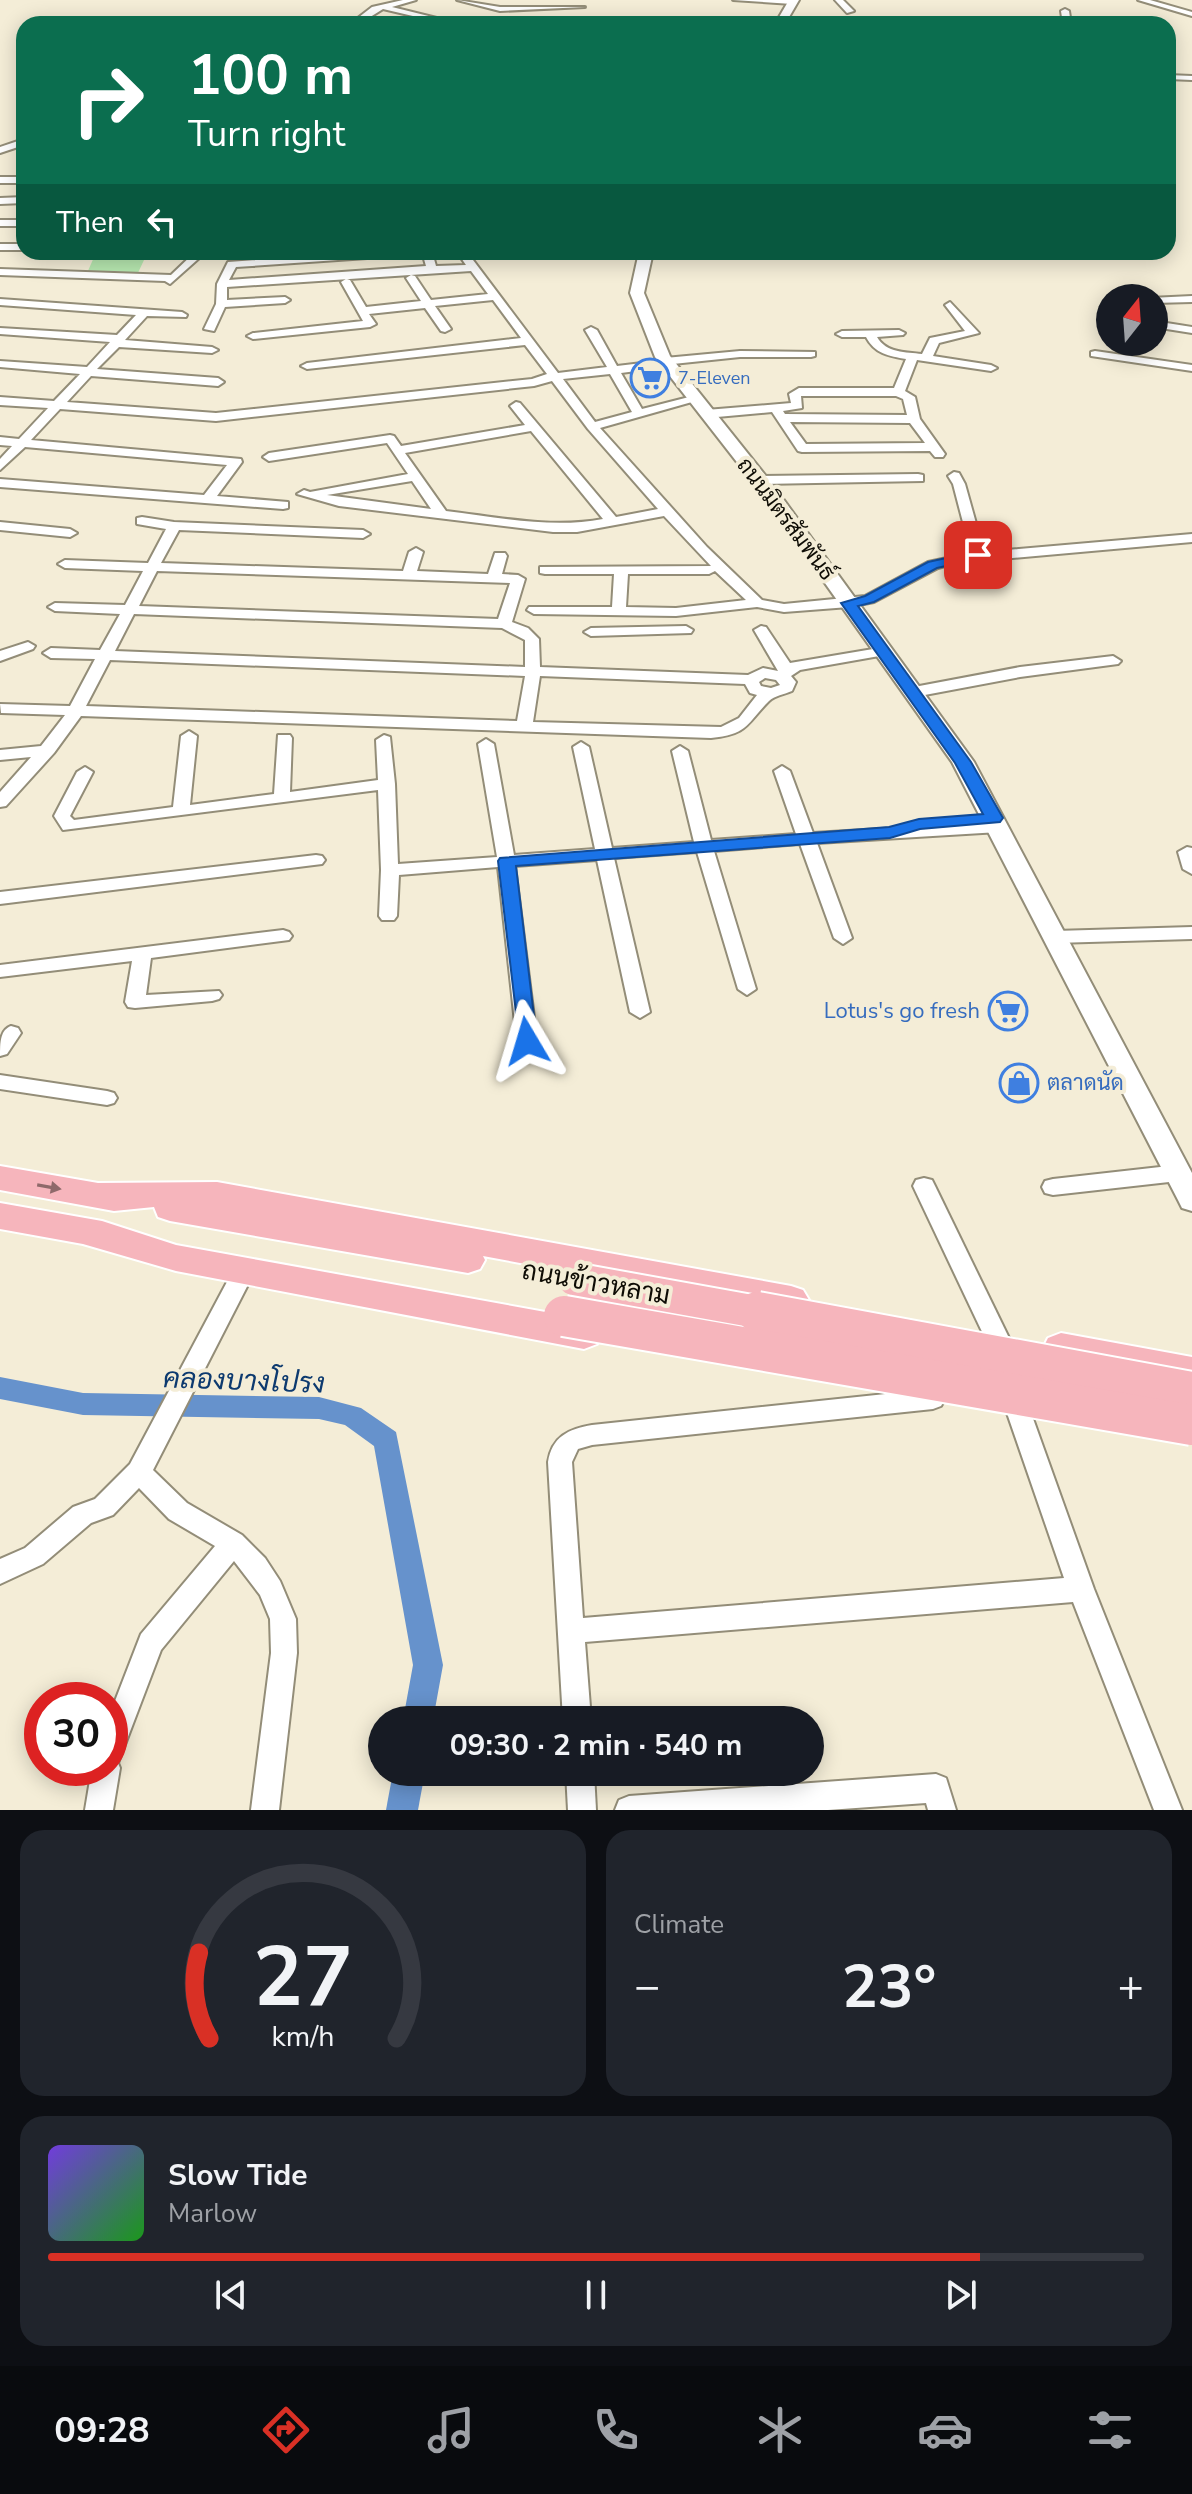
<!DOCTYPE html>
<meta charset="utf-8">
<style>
:root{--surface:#171b24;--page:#20242c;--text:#f1f3f6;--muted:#9ea1a6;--line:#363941;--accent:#d93025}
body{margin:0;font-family:"Nunito Sans",Sarabun,sans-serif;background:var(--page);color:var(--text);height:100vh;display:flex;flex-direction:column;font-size:30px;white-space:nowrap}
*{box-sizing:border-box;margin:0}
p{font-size:26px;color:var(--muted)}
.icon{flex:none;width:44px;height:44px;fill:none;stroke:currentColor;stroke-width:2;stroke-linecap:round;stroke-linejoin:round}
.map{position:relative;height:1810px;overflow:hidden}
.drawer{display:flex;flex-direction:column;gap:20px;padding:20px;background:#0d0f14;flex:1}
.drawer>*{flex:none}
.hud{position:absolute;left:16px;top:16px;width:1160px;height:244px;border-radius:24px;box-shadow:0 4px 20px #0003;background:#0b6e4f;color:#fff;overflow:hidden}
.needle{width:52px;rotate:17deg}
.controls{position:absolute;left:1096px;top:284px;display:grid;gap:16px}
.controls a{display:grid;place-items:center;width:72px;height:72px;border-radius:50%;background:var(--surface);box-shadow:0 4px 20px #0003;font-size:40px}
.speed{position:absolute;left:24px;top:1682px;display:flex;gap:16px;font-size:40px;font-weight:700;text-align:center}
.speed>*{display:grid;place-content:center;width:104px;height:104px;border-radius:50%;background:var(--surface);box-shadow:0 4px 20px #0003;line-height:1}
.speed .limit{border:12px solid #d22;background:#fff;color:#111}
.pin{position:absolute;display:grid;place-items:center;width:68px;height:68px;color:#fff;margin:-34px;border-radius:16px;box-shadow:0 4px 12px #0006}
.me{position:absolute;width:88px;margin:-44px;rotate:353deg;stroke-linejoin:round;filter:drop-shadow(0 0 6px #0008)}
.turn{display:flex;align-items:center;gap:28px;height:168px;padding:0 40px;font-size:36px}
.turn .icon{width:104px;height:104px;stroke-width:2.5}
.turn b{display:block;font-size:56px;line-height:68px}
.then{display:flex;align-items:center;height:76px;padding:0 40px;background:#0003;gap:16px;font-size:30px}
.big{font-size:60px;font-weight:700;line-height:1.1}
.drawer .card{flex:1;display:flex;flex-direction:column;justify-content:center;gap:12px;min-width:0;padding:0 28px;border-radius:24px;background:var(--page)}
.drawer .dial{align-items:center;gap:0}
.dial svg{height:208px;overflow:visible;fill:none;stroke:var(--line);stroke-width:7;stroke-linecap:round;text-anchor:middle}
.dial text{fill:var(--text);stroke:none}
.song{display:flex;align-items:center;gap:24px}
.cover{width:96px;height:96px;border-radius:12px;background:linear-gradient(135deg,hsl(260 70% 55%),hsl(120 70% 35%))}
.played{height:8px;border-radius:4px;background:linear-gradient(90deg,var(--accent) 85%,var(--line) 85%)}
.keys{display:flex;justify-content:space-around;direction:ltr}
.heat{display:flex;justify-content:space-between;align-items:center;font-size:44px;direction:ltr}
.drawer .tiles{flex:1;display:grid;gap:20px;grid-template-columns:1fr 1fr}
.card:last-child{grid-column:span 2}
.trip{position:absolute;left:368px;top:1706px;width:456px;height:80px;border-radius:40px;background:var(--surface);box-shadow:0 4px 20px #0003;font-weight:700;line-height:80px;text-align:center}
.tab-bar{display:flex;height:128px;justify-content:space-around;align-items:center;background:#090b0e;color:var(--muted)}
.tab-bar .icon{width:56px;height:56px}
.tab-bar .on{color:var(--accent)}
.tab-bar b{font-size:36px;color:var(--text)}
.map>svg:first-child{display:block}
</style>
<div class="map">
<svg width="1192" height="1810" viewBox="0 0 1192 1810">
<rect width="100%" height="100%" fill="#f4edd7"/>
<path fill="#b7e8b0" d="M148,252H190L187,260H144L137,275L87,273L95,255Z"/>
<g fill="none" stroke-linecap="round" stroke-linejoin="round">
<g fill="#6692cc" fill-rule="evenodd">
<path d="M0,1377L83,1393L319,1397L361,1408L396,1432L443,1665L433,1720H403L413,1665L374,1446L345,1425L319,1419L83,1415L0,1399Z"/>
<path d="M393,1772H425L418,1810H386Z"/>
</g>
<g stroke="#938d78" stroke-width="4">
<g id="street">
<path d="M403,0H416L392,7L457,23L447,24L383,9L359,24H350L372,7Z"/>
<path d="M457,0L500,7H585L500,11Z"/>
<path d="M733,0H793L796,2L792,4Z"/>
<path d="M835,0H843L854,11L847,13Z"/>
<path d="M1138,0H1150L1192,12V16Z"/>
<path d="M1065,9L1069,11L1071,24H1063L1061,11Z"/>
<path d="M1020,21L1029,22L1030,24H1017Z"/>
<path d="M1168,75L1192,76V80L1168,79Z"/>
<path d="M24,139V145L0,153V147Z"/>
<rect x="0" y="177" width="24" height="6"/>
<path d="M24,197V203L0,204V198Z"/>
<rect x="0" y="220" width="24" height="6"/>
<rect x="0" y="244" width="24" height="6"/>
<path d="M195,252H206L170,284L165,281L0,275V269L171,275Z"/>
<path d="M365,252H416L411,255L236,267L229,280L426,266L422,252H432L436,266L466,265L457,252H467L558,373L607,367L585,330L591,327L597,330L617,366L659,361L665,358L740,351L815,352V356L811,357H740L673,364L667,367L621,373L642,409L693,396L699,400L600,428L707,547L762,600L784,604L865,596L928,562L971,553L953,484L948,476L954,472L959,473L965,484L984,552L1192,534V542L956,563L938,568L874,602L849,607L784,612L757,607L676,616L534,614L527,610L529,607H612L614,574H545L540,573V567L711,566L664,516L577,532H553L339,506L297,494L304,490L310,492L408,474L387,443L269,461L263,457L269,453L390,435L394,436L401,446L525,425L510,406L516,402L520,403L616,517L658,509L588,429L552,381L534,386L216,421L60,409L31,440L241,459L242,462L217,496L288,502V508L283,509L0,487V479L204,495L227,465L25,447L0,470V459L12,446L0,445V437L19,439L48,408L0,405V397L54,401L80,374L0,367V361L87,367L110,342L0,334V328L117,335L136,315L0,305V299L182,312L187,315L186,317L147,316L125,340L212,347L218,350L212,353L119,347L97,369L218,378L224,382L218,386L91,376L67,402L216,413L532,379L547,374L525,345L307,369L301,366L307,363L521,338L493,300L435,306L451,329L445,332L441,331L425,308L369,314L376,324L370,327L253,339L247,336L253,333L363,321L341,282L346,279L350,280L366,307L421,301L406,278L411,275L415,276L431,300L488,294L471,271L227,287V300L285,297L290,300L285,303L225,307L214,331L204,329L216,304L217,284L228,262ZM610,374L632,412L595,422L563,379ZM531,431L603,519C551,529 498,517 446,511L405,453ZM412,481L431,509L327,495ZM715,571L746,600L676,608L626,607L628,574H709Z"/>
<path d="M1192,296V302L1154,303V298H1150Z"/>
<path d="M950,302L979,333L939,343L933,356L991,365L997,368L991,371L917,360L905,391L915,397L920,419L945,454L943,457H935L930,451L802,452L798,451L772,412L706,418L700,414L706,410L791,403L789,394L799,388H894L906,359C889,356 875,354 866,337H842L836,334L842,331L899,330L905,333L903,335L877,337C886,353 906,352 922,354L930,338L965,331L945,305ZM801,396H896L903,399L907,415L785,414L783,411L802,408ZM790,422L910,423L925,443L806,444Z"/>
<path d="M1154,321L1192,327V333L1154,327Z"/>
<path d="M1095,351L1192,365V371L1091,356V352Z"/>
<path d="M918,474L923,475V481L759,484L753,480L759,476Z"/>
<path d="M142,517L174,522L363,530L370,534L363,538L179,530L161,563L403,571L409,552L416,548L423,552L417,571L488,574L495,553H505L507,556L502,574L518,575L525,579L512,622L528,628L539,639L540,667L748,675L763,668L778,671L754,630L761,626L766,627L790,663L885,647L892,651L885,655L800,670L791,676L796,682L792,691C785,694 774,696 769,701C746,724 749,734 711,738L81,716L54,753L6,806L0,807V792L31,757L0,760V750L41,746L65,715L1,713L0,704L70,706L95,659L51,658L43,653L51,648L100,650L120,614L55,611L48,607L55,603L125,605L143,571L65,568L58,564L65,560L148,563L166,529L137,524V518ZM157,571L510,583L498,619L139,606ZM134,614L502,628L525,640V667L115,651ZM110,660L525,676L517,721L86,706ZM540,676L745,684L750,693L757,695L739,718L721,727L533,722ZM765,678L776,680L780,685L771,688L761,686L759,682Z"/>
<path d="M0,522L70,529L77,533L70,537L0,530Z"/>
<path d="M686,626L693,630L691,633L591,636L584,632L591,628Z"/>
<path d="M28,642L35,646L33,649L0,661V651Z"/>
<path d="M1113,656L1121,661L1118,664L1020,677L914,697L906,692L914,687L1020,667Z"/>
<path d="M189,731L197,736L190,805L274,794L278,735H290L292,738L290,792L378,780L376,740L384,735L390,737L395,784L398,864L497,857L478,744L486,739L494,744L514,855L595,849L573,747L581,742L589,747L612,848L694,842L672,751L680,746L688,751L711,840L796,834L774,771L782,766L790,771L813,833L999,822L1008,827L999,832L817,843L852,938L843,944L834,938L800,844L714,851L756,989L747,995L738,989L697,852L614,858L650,1012L640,1018L630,1012L597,860L515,866L537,1041L534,1046H520L517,1041L498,867L399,875L397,916L394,920H382L379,916L381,870L378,790L63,830L54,816L77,772L85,767L93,772L70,816L74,820L173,807L181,736Z"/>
<path d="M1187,847L1192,848V874L1183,869L1178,852Z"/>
<path d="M316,855L322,856L325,860L322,864L0,904V892Z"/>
<path d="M1192,927V939L1055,943L1046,937L1055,931Z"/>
<path d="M283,930L289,932L292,936L289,940L151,958L146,995L219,991L222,995L219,999L212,1001L135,1008L128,1007L125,1002L132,961L0,977V965Z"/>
<path d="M11,1026L18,1028L21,1033L7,1054L0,1056C0,1043 0,1030 11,1026Z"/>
<path d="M0,1075L107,1091L114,1093L117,1098L114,1103L107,1105L0,1089Z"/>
<path d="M1178,1165L1185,1167L1189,1173L1185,1179L1178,1181L1053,1195L1045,1193L1042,1187L1045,1181L1053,1179Z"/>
<path d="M924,1178L932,1180L935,1186L1009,1338L1005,1345L997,1347L989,1345L985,1338L913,1186L916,1180Z"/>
<path d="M244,1262L252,1265L255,1271L153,1470L187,1503L242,1535L265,1558L280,1581L296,1619L297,1653L279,1810H251L271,1653L270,1619L260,1595L234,1561L161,1650L118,1763L120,1768L113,1810H85L92,1768H110V1714L141,1634L215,1546L169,1519L139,1488L113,1515L91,1523L43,1564L0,1584V1559L25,1548L73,1507L95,1499L130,1464L236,1265Z"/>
<path d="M933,1389L941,1392L945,1399L941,1406L933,1409L592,1445L578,1449L572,1462L583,1618L1064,1578L1007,1413L1011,1406L1019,1403L1027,1406L1031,1413L1094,1589L1182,1810H1154L1073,1602L585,1642L591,1720H563L548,1462C552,1437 568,1429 592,1425Z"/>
<path d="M566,1772H594L596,1810H568Z"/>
<path d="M936,1774L946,1778L956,1810H928L926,1803L828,1810H615L619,1800L629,1796Z"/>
</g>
</g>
<g stroke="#938d78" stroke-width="4">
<g id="secondary">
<path d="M789,0H799L785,24H775Z"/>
<path d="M639,252H653L644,293L670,356L773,485L974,762L1192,1173V1211L1182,1208L1178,1200L952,762L761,493L655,357L630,293Z"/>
</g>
</g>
<g stroke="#fff" stroke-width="4">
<g id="primary">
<path d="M0,1166L98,1183L217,1182L791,1286L803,1290L809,1300L803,1310L791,1314L483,1256L485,1260L480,1269L468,1273L170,1221L158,1217L154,1207L114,1211L0,1190Z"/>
<path d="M0,1203L102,1221L176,1245L584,1319L597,1324L602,1334L597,1344L584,1349L176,1271L83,1244L0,1229Z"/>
<path d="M1061,1333L1192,1357V1387L1048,1358L1043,1348L1048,1338Z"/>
</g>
</g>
<use href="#street" fill="#fff" fill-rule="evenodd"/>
<use href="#secondary" fill="#fff" fill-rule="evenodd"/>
<use href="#primary" fill="#f6b5bc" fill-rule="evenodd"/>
<g stroke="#fff" stroke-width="36" stroke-linecap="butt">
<path id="primary-bridge-far1" d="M574,1279L768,1314"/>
</g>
<g stroke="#fff" stroke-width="44" stroke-linecap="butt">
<g id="primary-bridge">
<path d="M757,1312L1192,1392"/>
<path d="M564,1316L1192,1425"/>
</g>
</g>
<use href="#primary-bridge-far1" stroke="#f6b5bc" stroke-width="32"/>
<use href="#primary-bridge" stroke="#f6b5bc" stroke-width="40"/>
</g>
<defs><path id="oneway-solid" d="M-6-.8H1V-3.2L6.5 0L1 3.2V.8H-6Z" transform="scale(2)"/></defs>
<use fill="#8e696a" href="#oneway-solid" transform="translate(49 1187) rotate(10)"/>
<path fill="#1a73e8" stroke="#114b97" stroke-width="2" d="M978,551L983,552V558L937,568L874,602L858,606L971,762L1003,818L1000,822L920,829L890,838L516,866L537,1041L527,1048L520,1046L498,861L500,858L889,827L919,819L983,814L955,763L841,603L865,596L928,562Z"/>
<defs>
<g id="supermarket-ring" transform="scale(2)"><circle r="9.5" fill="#f4edd7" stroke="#3f7fe0" stroke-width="1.5"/><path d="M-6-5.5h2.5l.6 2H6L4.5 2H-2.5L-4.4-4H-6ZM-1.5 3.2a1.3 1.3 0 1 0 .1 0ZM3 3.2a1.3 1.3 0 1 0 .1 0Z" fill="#3f7fe0"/></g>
<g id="shop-ring" transform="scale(2)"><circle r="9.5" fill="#f4edd7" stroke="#3f7fe0" stroke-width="1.5"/><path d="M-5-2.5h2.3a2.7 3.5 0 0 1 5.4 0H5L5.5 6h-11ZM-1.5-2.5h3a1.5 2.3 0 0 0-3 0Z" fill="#3f7fe0"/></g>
</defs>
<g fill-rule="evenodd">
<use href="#supermarket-ring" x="650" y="378"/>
<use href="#supermarket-ring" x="1008" y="1011"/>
<use href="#shop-ring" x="1019" y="1083"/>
</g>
<g text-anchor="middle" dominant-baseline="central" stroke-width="8" stroke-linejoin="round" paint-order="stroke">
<g font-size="18" fill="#366cbe" stroke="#f4edd7" text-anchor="start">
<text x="678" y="378">7-Eleven</text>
</g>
<g font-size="22" fill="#0e0c05" stroke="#f4edd7">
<text transform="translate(786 519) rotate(53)">ถนนมิตรสัมพันธ์</text>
</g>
<g font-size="22" fill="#366cbe" stroke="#f4edd7" text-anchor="end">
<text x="980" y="1011">Lotus's go fresh</text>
<text x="1047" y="1083" text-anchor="start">ตลาดนัด</text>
</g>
<g font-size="26" fill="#0e0c05" stroke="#f4edd7">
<text transform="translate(596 1283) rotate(10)">ถนนข้าวหลาม</text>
</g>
<g font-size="28" font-style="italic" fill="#0d3a6f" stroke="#f4edd7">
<text transform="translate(244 1381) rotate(2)">คลองบางโปรง</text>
</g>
</g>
</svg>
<div class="controls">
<a><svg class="needle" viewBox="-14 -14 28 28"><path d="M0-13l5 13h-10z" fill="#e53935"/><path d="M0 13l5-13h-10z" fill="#9ea1a6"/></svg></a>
</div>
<div class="speed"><div class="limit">30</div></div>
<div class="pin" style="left:978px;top:555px;background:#d93025"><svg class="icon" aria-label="arrive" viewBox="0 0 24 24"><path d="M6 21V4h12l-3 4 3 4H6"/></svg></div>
<svg class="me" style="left:527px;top:1041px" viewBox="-20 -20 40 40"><path d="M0-17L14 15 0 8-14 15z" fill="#1a73e8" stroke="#fff" stroke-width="4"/></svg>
<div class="trip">09:30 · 2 min · 540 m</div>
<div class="hud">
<div class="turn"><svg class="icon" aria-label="right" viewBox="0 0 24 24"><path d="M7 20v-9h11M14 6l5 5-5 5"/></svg><div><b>100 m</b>Turn right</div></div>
<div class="then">Then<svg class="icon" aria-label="left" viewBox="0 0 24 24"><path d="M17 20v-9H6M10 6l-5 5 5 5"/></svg></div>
</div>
</div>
<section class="drawer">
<div class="tiles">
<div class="card dial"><svg viewBox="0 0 100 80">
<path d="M14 69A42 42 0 1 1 86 69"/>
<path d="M14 69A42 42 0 0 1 10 36" stroke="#d93025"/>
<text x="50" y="56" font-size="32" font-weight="700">27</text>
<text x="50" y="72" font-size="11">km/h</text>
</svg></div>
<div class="card"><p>Climate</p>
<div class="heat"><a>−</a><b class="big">23°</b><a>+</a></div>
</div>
<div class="card">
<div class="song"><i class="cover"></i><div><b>Slow Tide</b><p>Marlow</p></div></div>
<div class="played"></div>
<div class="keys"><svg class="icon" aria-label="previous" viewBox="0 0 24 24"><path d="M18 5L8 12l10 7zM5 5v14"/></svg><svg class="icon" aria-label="pause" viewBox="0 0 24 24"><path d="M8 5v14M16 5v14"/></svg><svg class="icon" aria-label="next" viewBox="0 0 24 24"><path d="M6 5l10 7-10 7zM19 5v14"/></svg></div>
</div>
</div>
</section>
<nav class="tab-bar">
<b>09:28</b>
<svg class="icon on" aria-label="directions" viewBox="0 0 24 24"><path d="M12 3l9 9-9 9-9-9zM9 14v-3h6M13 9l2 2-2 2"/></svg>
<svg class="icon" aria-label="music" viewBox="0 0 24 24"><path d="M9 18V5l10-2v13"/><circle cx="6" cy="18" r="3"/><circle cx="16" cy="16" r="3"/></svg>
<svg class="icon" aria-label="phone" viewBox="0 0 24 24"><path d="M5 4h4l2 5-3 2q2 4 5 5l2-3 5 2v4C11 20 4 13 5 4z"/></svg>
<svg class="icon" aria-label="climate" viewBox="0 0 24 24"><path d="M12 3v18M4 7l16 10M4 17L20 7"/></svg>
<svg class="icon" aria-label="car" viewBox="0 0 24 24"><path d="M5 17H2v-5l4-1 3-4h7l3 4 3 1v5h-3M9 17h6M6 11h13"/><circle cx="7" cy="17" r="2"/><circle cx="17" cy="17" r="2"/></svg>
<svg class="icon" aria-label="filters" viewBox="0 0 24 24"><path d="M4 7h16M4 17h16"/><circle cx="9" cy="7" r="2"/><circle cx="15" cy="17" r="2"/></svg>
</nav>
